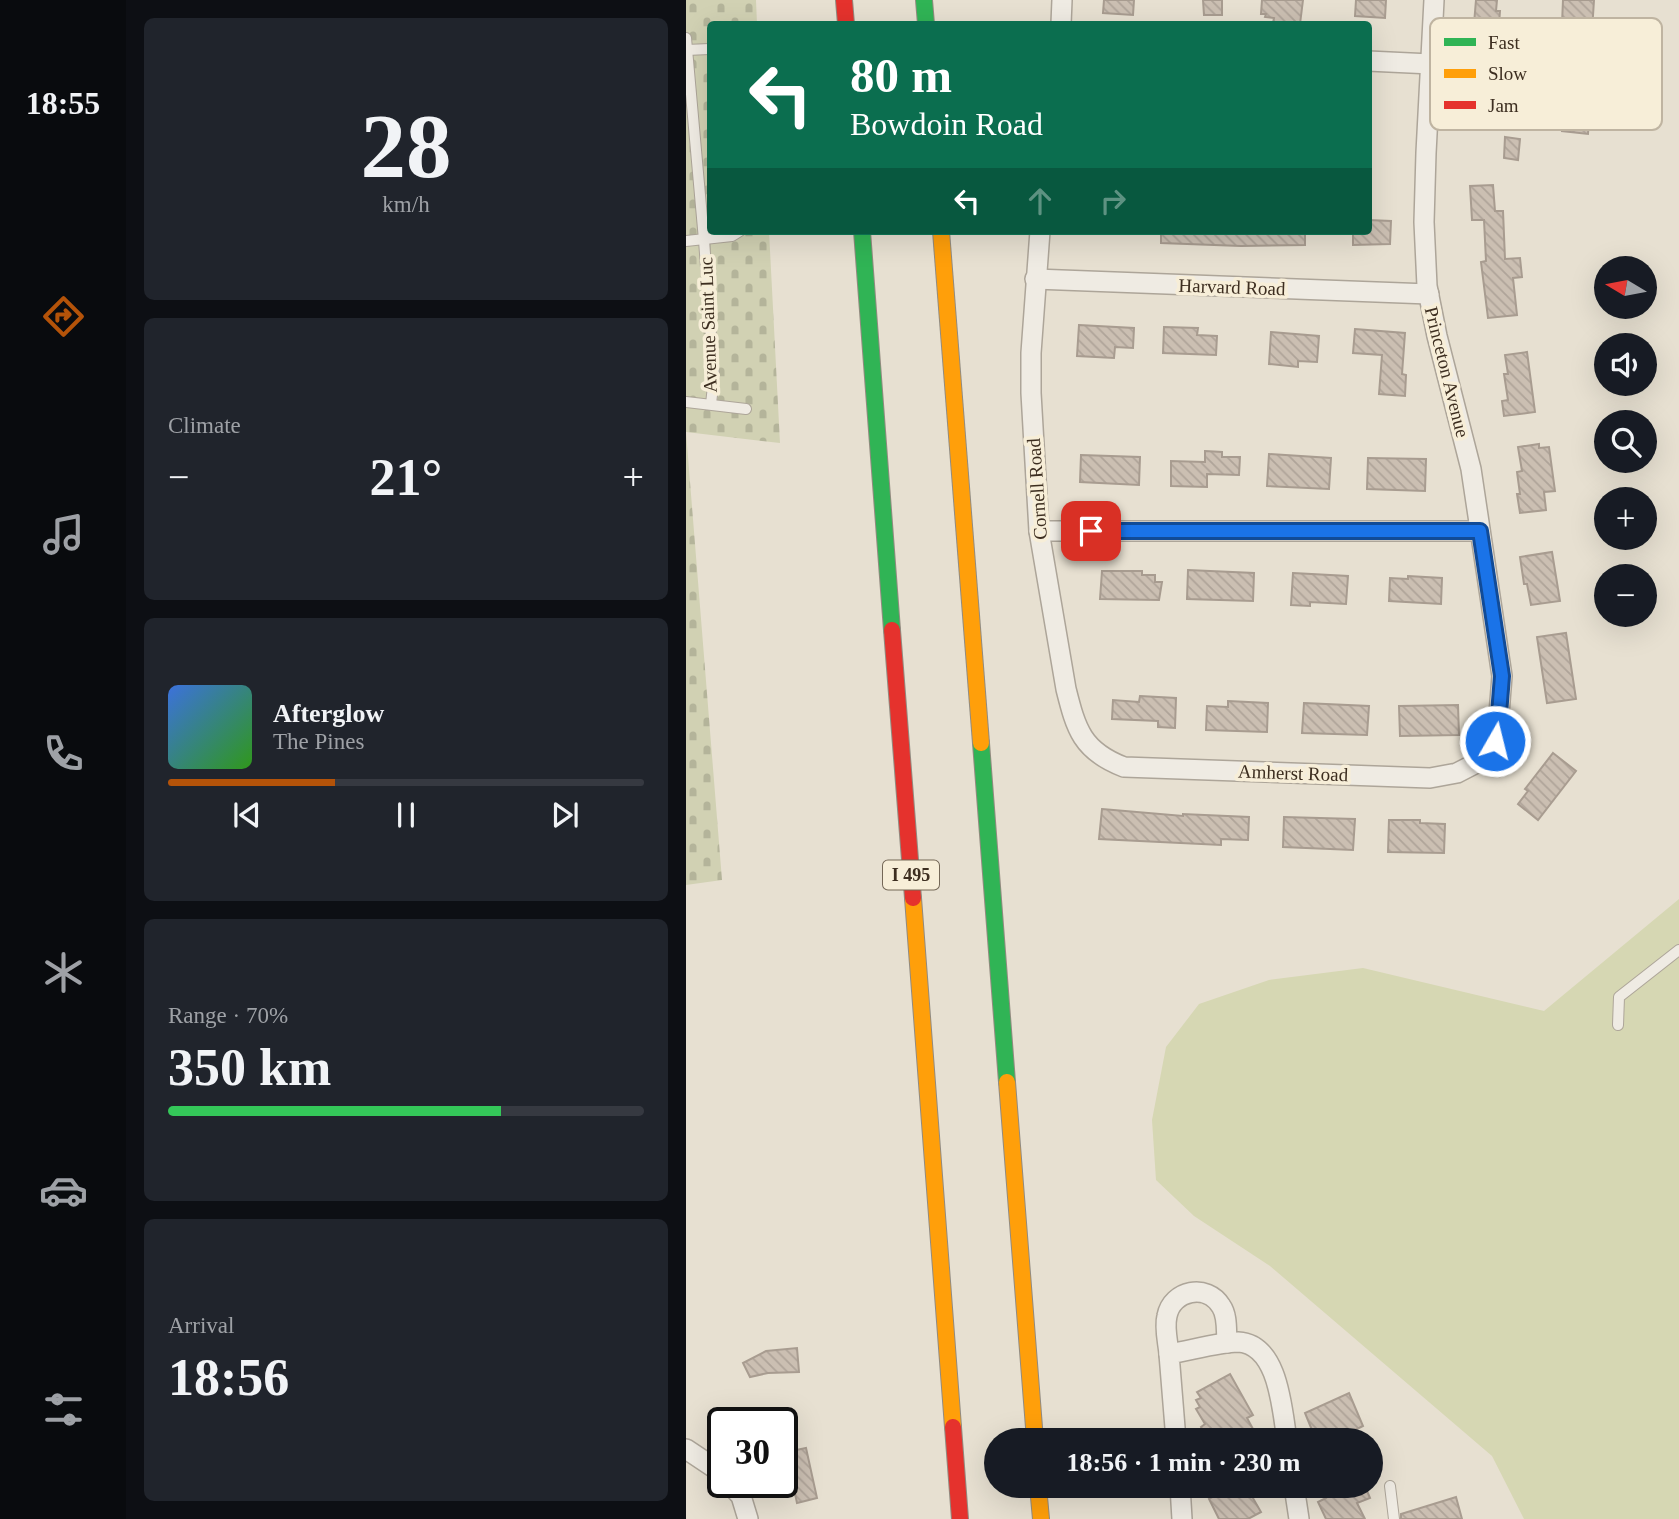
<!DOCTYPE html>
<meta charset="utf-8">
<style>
:root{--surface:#171b24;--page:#20242c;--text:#f1f3f6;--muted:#9ea1a6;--line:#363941;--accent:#b45309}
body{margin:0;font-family:"Times New Roman",serif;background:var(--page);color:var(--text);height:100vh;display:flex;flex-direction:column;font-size:26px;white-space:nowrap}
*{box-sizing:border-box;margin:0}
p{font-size:23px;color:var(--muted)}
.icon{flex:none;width:38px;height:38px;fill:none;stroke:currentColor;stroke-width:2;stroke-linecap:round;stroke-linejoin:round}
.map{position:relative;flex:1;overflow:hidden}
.details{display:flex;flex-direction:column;gap:18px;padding:18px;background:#0d0f14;width:560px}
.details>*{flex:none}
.top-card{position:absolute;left:21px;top:21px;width:665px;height:214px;border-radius:7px;box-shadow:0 7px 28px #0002;background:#0b6e4f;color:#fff;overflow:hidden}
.needle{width:46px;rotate:280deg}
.buttons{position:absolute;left:908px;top:256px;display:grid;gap:14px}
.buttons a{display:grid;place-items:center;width:63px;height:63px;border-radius:50%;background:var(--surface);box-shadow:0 7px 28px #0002;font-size:35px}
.speed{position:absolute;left:21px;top:1407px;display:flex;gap:14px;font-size:35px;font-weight:700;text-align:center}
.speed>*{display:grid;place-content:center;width:91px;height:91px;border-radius:50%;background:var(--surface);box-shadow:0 7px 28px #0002;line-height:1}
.speed .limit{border:4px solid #111;border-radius:10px;background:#fff;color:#111}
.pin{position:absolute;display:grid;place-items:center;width:60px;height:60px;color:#fff;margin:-30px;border-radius:14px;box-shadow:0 4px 10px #0006}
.me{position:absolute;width:77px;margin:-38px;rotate:8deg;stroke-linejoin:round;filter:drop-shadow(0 0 5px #0008)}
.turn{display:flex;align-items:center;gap:24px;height:147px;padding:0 28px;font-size:32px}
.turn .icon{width:91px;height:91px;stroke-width:2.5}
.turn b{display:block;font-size:49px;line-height:60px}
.lanes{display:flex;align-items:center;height:66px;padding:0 28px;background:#0003;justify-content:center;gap:35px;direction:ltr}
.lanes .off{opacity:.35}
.big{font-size:52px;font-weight:800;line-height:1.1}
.details .widget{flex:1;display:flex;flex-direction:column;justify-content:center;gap:10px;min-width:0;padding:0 24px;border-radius:10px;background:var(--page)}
.details .dial{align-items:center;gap:0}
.dial b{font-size:91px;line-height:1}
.song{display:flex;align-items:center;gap:21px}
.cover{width:84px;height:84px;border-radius:10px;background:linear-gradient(135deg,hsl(220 70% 55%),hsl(110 70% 35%))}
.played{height:7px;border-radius:4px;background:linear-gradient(90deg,var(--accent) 35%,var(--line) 35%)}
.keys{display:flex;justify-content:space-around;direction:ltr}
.heat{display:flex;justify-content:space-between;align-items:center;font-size:38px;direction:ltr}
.charge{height:10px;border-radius:5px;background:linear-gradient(90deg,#34c759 70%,var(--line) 0)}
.trip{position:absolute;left:298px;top:1428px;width:399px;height:70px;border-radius:35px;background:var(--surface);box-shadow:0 7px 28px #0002;font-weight:800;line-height:70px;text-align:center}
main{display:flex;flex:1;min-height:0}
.menu{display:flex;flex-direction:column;width:126px;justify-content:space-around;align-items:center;background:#090b0e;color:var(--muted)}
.menu .icon{width:49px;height:49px}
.menu .active{color:var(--accent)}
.menu b{font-size:32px;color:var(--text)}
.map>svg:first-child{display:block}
</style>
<main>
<nav class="menu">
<b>18:55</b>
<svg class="icon active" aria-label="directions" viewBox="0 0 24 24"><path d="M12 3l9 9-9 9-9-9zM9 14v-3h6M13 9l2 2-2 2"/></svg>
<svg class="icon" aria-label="music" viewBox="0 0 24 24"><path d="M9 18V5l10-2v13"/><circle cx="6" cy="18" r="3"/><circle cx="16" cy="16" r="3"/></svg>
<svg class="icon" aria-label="phone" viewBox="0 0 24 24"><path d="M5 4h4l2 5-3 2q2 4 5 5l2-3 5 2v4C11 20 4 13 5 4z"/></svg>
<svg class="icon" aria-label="climate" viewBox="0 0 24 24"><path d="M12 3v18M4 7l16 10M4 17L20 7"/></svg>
<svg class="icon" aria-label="car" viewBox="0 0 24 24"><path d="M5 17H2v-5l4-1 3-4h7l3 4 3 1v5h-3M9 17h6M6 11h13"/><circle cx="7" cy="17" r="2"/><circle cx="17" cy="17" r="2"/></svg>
<svg class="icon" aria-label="filters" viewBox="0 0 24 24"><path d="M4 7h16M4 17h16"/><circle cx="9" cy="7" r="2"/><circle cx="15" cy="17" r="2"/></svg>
</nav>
<section class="details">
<div class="widget dial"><b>28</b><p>km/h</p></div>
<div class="widget"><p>Climate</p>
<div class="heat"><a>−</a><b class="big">21°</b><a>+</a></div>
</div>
<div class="widget">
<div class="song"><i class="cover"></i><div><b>Afterglow</b><p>The Pines</p></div></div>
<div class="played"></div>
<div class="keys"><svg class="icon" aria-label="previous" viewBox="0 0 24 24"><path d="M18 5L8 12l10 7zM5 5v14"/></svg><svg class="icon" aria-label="pause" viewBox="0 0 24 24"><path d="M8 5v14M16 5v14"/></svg><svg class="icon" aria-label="next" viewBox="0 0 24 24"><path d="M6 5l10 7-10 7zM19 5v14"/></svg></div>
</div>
<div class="widget"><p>Range · 70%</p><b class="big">350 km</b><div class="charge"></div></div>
<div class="widget"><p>Arrival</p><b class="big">18:56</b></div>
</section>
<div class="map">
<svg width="993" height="1519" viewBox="0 0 993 1519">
<defs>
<pattern id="cemetery-stones" width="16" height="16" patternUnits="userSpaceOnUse" patternTransform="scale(1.75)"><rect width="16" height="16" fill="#d1d1b3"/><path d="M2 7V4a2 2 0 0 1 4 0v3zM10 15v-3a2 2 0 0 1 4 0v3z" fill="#b4b49a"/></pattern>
<pattern id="building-back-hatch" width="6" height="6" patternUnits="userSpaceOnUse" patternTransform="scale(1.75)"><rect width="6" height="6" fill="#cbbfb2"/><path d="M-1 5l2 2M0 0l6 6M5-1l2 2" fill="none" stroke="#afa499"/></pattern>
</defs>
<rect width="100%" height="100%" fill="#e7e0d1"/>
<path fill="#d6d7b3" d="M993,899V1519H838L806,1456L584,1266L508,1216L470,1180L466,1120L480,1047L513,1004L583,980L677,968L858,1011Z"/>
<path fill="url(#cemetery-stones)" d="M0,0H70L71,24H24V231H83L94,443L0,432L36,880L0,885Z"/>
<g fill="url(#building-back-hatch)" stroke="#a89c90" stroke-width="2">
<path d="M418,0H448L447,15L417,13Z"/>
<path d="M517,0H536V15H518Z"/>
<path d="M576,0H617L614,24L587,23L588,18L579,17L580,14H575Z"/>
<path d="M670,0H700L699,18L669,16Z"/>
<path d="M790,0H811L810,11H814L813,25L788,24Z"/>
<path d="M877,0H908L906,31L889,30V25L876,24Z"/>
<path d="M879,101L904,104L902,134L876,131Z"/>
<path d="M819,137L834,139L832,160L818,158Z"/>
<path d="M807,185L809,211H817L819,259L834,258L836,277L827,278L831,315L802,318L795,262L800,261L798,220H786L784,186Z"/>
<path d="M682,220L705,221L704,244L667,245V231H682Z"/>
<path d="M475,231H619V245L555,246L475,243Z"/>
<path d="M393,325L448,328L447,348L429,347L428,358L391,356Z"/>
<path d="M478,327L512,328L511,335L531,336L530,355L477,353Z"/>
<path d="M669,329L719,333L716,374L720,375L719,396L693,394L696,355L667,353Z"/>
<path d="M585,332L633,336L631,362L612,361V367L583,364Z"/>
<path d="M841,352L849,412L818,416L816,401L822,400L818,374H822L819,355Z"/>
<path d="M853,444V448L863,447L869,491L858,492L860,510L834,513L831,494H834L831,472L836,471L832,447Z"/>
<path d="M519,451L536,452V457H554L553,475L521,474V487L485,486V461L519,462Z"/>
<path d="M583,454L645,458L643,489L581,486Z"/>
<path d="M395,455L454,457L453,485L394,482Z"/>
<path d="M682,458L740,459L739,491L681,489Z"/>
<path d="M866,552L874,601L845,605L841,584H838L834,557Z"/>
<path d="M502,570L568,573L567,601L501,599Z"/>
<path d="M416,571H456V575H469V582H476L473,600L414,599Z"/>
<path d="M607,573L662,576L660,604L624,602V606L605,605Z"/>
<path d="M722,576L756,578L755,604L703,601L704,578L722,579Z"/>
<path d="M880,633L890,699L861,703L851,637Z"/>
<path d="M454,696L490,698L489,728L472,727V721L426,719L427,700L453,702Z"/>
<path d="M542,701L582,703L581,732L520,730L521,706L542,707Z"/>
<path d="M618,703L683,706L681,735L616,733Z"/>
<path d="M772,705L773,735L714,736L713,706Z"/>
<path d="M867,753L890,771L852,820L832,804L842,791L839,789Z"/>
<path d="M416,809L497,816V814L563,817L562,840L535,839V845L413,839Z"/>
<path d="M598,817L669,819L667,850L597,847Z"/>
<path d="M703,820H734V823L759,824L758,853L702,852Z"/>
<path d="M111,1348L113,1372L82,1373L64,1377L57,1363L80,1351Z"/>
<path d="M544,1374L567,1415L561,1418L573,1440H522L515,1427L519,1424L510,1409L514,1407L510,1400L515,1398L511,1392Z"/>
<path d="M663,1393L677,1426L669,1430L674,1440H641L636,1431L628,1435L619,1413Z"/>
<path d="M120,1448L131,1498L111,1503L107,1484L103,1485L96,1453Z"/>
<path d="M525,1486H560L575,1512L562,1519H533L523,1499L530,1495Z"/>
<path d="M634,1486H679L684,1498L671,1503L679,1519H640L632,1502L640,1498Z"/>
<path d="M770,1497L776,1519H715V1514Z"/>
</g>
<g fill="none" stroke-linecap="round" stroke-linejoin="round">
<g stroke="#ada599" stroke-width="12">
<g id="lane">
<path d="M0,38L18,240L28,377L25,404"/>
<path d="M0,50L24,49"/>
<path d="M0,241L46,236L54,231"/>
<path d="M0,402L60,409"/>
<path d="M932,1025L933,997L993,950"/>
<path d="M704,1486L708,1519"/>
</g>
</g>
<g stroke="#ada599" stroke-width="22">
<g id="street">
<path d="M375,24L376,0"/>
<path d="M682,61L911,72"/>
<path d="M354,231L345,353V393L353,531L380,689C390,729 396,751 438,767L744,778L771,773L800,758L809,741L813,714L816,676L785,469L751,336L741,286L738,222L740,153L748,0"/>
<path d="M349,279L743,294"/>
<path d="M353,531H794"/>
<path d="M483,1354C482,1342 478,1328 481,1316C486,1290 521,1283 535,1306C542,1316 540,1331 541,1343"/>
<path d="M490,1440L483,1354C503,1351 533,1342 552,1342C593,1344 596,1410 601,1440"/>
<path d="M0,1449L30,1469L37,1477"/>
<path d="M42,1482L55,1496L62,1519"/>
<path d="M494,1486L496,1519"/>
<path d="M608,1486L613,1519"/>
</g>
</g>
<g stroke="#928b80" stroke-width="18">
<g id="fast">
<path d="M238,0L240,24"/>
<path d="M176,231L206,630"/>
<path d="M295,743L321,1082"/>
</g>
</g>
<g stroke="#928b80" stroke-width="18">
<g id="slow">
<path d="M255,231L295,743"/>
<path d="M227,898L267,1427"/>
<path d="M321,1082L349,1440"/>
<path d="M352,1486L355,1519"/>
</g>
</g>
<g stroke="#928b80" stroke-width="18">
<g id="jam">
<path d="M158,0L160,24"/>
<path d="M206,630L227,898"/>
<path d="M267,1427L274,1519"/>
</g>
</g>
<use href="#lane" stroke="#efebe3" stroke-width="10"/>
<use href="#street" stroke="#efebe3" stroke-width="19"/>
<use href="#fast" stroke="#30b455" stroke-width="16"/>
<use href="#slow" stroke="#ff9f0a" stroke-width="16"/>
<use href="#jam" stroke="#e5322d" stroke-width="16"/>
</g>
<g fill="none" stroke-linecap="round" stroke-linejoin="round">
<g stroke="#114b97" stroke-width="18">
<path id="route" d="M405,531H794L816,676L813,714L809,741"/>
</g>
<use href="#route" stroke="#1a73e8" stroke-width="12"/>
</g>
<g text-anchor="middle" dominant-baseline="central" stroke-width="7" stroke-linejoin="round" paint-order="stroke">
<rect fill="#f7eed8" stroke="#756857" stroke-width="2" x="197" y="860.5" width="56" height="29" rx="5"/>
<g font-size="18" font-weight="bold" fill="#3d2e20">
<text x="225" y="875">I 495</text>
</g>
<g font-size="19" fill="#3d2e20" stroke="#f7eed8">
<text transform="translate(546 287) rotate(2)">Harvard Road</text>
<text transform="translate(22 325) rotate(-92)">Avenue Saint Luc</text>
<text transform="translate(761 372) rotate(76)">Princeton Avenue</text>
<text transform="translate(351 489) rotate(-94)">Cornell Road</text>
<text transform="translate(607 773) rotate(2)">Amherst Road</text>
</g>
</g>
<rect x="744" y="18" width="232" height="112" rx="10" fill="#f7eed8" stroke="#bfb4a1" stroke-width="2"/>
<rect x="758" y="38" width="32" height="8" fill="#30b455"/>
<rect x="758" y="69" width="32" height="9" fill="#ff9f0a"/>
<rect x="758" y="101" width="32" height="8" fill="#e5322d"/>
<g font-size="19" fill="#3d2e20">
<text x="802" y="49">Fast</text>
<text x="802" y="80">Slow</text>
<text x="802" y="112">Jam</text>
</g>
</svg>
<div class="buttons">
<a><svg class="needle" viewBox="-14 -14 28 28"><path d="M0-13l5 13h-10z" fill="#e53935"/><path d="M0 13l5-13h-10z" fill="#9ea1a6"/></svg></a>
<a><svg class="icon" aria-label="sound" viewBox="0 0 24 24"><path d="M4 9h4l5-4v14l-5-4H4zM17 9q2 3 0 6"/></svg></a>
<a><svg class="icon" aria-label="search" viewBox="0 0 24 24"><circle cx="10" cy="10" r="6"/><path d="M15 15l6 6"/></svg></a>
<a>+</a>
<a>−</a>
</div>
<div class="speed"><div class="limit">30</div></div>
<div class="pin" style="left:405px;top:531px;background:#d93025"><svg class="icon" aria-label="arrive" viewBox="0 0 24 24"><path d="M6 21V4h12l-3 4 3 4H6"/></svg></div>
<svg class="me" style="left:809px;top:741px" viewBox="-20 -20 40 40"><circle r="17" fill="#1a73e8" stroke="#fff" stroke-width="3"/><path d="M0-11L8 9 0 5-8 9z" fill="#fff"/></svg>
<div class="trip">18:56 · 1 min · 230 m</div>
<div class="top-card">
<div class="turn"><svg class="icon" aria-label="left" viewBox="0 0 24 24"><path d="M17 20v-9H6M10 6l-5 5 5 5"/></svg><div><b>80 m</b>Bowdoin Road</div></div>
<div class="lanes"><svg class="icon" aria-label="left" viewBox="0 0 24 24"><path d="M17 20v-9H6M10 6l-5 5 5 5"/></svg><svg class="icon off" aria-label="ahead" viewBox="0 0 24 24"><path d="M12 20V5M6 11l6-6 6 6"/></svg><svg class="icon off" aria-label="right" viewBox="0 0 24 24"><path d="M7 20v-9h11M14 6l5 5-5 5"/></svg></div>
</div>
</div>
</main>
